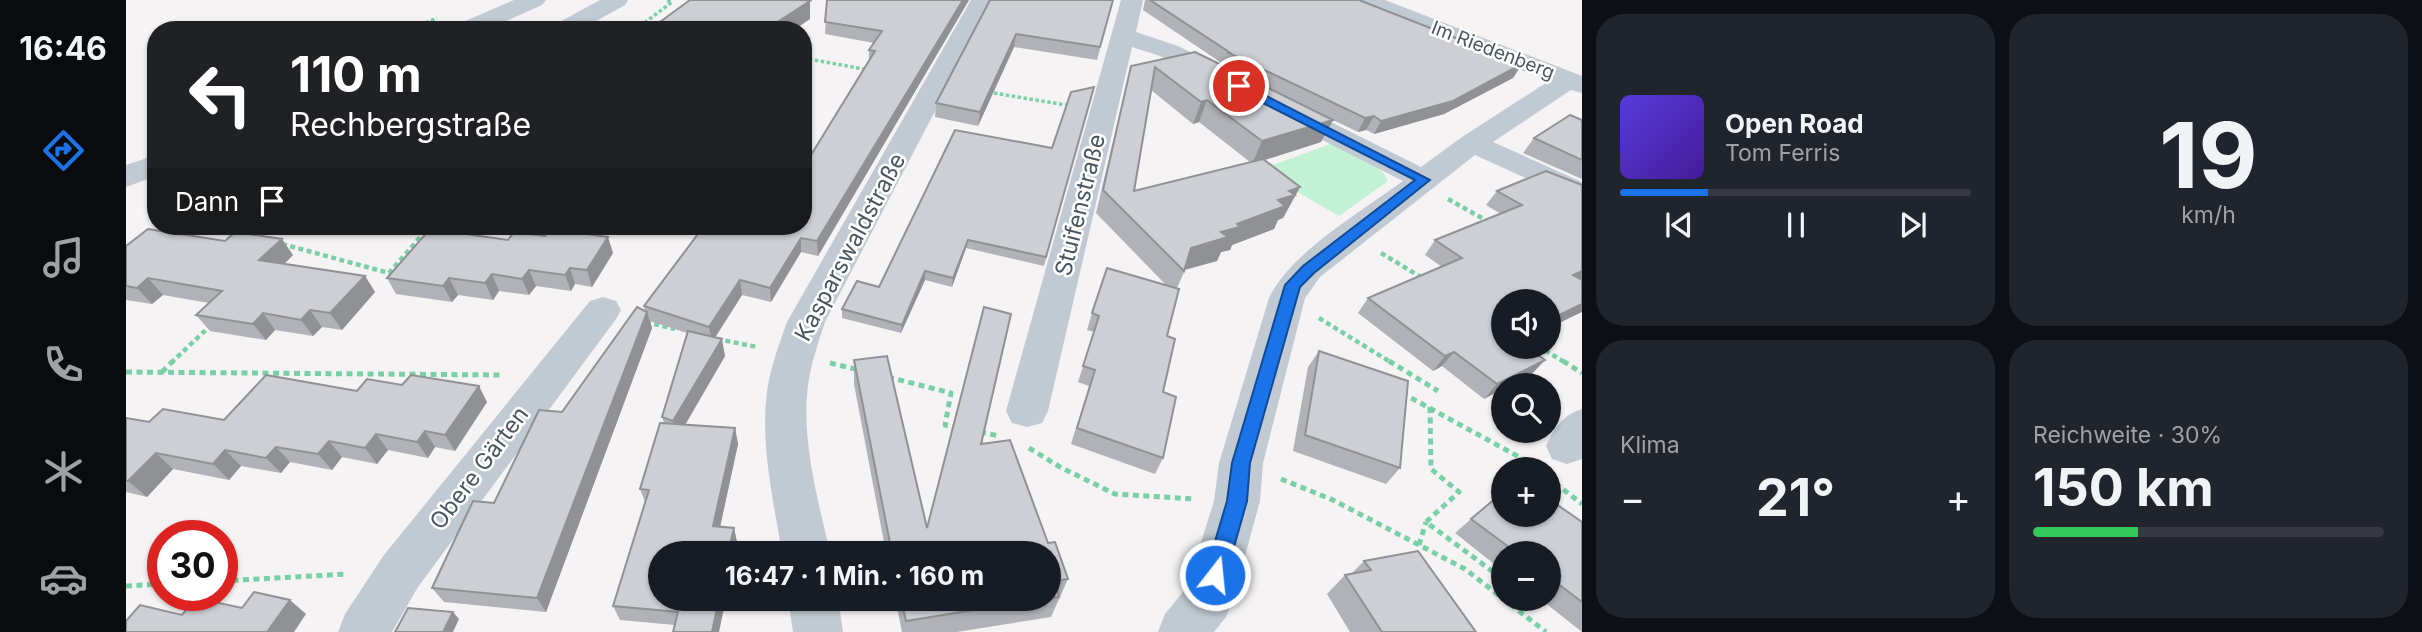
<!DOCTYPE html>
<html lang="de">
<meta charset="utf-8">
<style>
:root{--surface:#171b24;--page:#20242c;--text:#f1f3f6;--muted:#9ea1a6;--line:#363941;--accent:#1a73e8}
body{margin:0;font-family:Inter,sans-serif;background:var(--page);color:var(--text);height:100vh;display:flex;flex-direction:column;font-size:26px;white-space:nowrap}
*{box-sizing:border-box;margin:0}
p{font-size:23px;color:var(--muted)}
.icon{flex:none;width:38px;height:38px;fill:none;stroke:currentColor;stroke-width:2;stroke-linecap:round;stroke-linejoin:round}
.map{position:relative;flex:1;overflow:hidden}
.sheet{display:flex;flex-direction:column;gap:14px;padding:14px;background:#0d0f14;width:840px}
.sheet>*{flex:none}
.banner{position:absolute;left:21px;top:21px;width:665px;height:214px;border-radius:28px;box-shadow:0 2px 5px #0004;background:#202124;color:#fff;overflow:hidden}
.fabs{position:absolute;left:1365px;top:289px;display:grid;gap:14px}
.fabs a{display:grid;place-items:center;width:70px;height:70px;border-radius:50%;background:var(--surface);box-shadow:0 2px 5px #0004;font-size:35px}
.speed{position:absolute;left:21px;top:520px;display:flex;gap:14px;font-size:35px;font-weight:700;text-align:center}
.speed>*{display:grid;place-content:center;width:91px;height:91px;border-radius:50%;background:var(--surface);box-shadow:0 2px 5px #0004;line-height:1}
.speed .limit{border:10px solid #d22;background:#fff;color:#111}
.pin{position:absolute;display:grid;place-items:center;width:60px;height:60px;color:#fff;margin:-30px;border:4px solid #fff;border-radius:50%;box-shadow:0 2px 7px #0007}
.me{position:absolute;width:77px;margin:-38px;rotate:16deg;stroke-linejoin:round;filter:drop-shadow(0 0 5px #0008)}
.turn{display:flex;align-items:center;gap:24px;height:147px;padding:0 28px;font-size:32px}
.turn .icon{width:91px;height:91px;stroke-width:2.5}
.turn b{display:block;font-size:49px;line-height:60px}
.then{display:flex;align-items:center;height:66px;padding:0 28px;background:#0003;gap:14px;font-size:26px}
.big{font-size:52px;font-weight:700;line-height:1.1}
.sheet .tile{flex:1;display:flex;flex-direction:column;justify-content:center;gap:10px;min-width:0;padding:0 24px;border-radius:28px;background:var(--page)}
.sheet .dial{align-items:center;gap:0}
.dial b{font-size:91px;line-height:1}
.song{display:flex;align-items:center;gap:21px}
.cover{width:84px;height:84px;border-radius:10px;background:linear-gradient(135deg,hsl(250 70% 55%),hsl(260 70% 35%))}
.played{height:7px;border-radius:4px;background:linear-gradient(90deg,var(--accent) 25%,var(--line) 25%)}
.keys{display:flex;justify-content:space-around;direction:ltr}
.heat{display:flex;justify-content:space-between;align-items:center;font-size:38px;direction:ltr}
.charge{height:10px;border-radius:5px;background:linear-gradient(90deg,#34c759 30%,var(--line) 0)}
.sheet .tiles{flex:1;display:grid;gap:14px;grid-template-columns:repeat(2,1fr)}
.trip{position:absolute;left:522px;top:541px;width:413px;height:70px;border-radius:35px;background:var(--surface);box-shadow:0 2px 5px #0004;font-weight:700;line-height:70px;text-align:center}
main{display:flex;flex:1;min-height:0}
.dock{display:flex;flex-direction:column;width:126px;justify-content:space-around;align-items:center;background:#090b0e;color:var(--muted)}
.dock .icon{width:49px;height:49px}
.dock .on{color:var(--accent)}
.dock b{font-size:32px;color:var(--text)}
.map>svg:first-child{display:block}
</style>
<main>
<nav class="dock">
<b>16:46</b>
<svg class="icon on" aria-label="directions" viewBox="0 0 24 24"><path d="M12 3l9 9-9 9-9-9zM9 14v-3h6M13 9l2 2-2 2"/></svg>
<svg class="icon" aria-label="music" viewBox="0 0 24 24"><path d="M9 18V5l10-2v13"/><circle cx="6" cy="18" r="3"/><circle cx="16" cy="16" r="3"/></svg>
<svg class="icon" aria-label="phone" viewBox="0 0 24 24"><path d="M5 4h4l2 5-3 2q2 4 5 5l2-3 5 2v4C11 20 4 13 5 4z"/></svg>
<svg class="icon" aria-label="climate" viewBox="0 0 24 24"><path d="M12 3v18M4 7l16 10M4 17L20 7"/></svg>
<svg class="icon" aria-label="car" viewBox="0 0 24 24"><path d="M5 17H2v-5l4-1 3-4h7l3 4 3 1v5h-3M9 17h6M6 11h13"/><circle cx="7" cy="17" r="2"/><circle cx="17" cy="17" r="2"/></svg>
</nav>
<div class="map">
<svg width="1456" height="632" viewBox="0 0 1456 632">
<rect width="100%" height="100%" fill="#f5f3f3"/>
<path fill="#c3f1d5" d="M1207,143C1225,152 1255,162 1262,181L1213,216L1133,170Z"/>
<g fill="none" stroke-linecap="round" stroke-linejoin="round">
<g stroke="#7ad0a6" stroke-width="3.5" stroke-dasharray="3.5 2.5" stroke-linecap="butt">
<path d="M283,30L311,18"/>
<path d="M509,30L546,2L541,0"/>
<path d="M677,58L743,70"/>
<path d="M862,92L946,106"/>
</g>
<g stroke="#7ad0a6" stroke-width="4.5" stroke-dasharray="5 3.5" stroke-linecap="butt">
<path d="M1322,199L1363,222"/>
<path d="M491,226L501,228"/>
<path d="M502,226L501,228L519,233"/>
<path d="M100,231L113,234"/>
<path d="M156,244L263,273L304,226"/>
<path d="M1255,253L1298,279"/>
<path d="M1193,318L1266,363"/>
<path d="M520,322L549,329"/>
<path d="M591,339L631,347"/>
<path d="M1412,346L1440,363"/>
<path d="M45,363L86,324"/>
</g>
<g stroke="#7ad0a6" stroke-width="5" stroke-dasharray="6 4.5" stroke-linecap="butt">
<path d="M1263,361L1312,391"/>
<path d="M1437,361L1456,373"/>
<path d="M704,363L733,370"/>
<path d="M0,372L377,375"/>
<path d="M36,372L47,361"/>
<path d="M762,377L825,393L819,425L832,428"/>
<path d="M1276,393L1406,464"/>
<path d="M1304,407L1305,469L1333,492L1300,522L1370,574"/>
<path d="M854,432L873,436"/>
<path d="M903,448L934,467L989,494L1068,499"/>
<path d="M1155,479L1207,500L1339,569L1420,632"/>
<path d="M1429,483L1456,504"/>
<path d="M1293,545L1300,522"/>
<path d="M96,581L221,574"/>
<path d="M0,586L37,584"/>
</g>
<g fill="#c1cad2" fill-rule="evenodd">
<path d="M474,0H502L499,5L454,30H424L428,25Z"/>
<path d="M845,0H867L699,322C692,343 685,364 682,385C675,441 692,499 704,553H656C647,498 633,440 642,385C646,363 654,342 661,322Z"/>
<path d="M995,0H1017L1010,32L1052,46L1105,72L1109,78L1105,84L1096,86L1087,84L1034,56L1006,47L922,411L916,423L901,427L886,423L880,411Z"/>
<path d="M1228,0H1259L1456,76V93L1445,90L1367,142L1456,182V204L1349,155L1194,277L1179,298L1137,463L1134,501L1107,600L1100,617L1088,632H1032L1039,614L1061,587L1088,501L1093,463L1143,298C1165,252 1235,212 1277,181L1147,115L1143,109L1147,103L1157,101L1167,103L1295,167L1336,137L1423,81L1231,5Z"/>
<path d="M477,297L490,301L495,310L490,319L292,587L266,632H212L219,614L258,555L464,301Z"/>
<path d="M1456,409V459L1441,464L1426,459L1420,446C1428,428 1437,415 1456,409Z"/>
<path d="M662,598H712L717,632H667Z"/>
</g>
<g fill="#c1cad2" fill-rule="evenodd">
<path d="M388,0H420L416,5L360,30H327L330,25Z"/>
<path d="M30,155V176L0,187V165Z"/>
</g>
</g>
<g fill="#b0b2b7" fill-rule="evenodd">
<path d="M701,0H843L692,256L675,252L645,302L616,295L589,338L599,356L559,425L609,428L612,444L594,527L608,528L611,542L609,553H534L600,598L549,625L494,620L487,606L519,502L514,489L538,423L536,417L561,333L524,321L526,328L420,612L318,602L306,588L368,503L436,412L519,311L518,306L677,226L743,61V50L748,43L699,34Z"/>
<path d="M864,0H987L971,60L888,47L852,126L809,117L810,103Z"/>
<path d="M1019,0H1233L1396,64L1387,78L1318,114L1248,134L1240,130L1232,132L1207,120L1195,142L1139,160L1174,187L1157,218L1152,220L1148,229L1106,245L1104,250L1095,252L1091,261L1059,270L1051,288L1041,336L1037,392V458L1029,474L945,444L963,386L952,382L968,332L961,330L966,313L1040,285L970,213L1005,66L1096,65L1097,64L1017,10ZM1025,90L1067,124L1073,122L1124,162L1008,191Z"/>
<path d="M968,87L918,266L840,248L826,287L799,280L775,333L716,318V309L753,287L926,148Z"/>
<path d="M1456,120V179L1397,153L1408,138Z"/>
<path d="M1456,185V279L1377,301L1405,375L1385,385H1377L1358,399L1316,366L1307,371L1232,313L1242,298L1316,267L1299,255L1309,240L1375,214L1360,205L1371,191Z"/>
<path d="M219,226H240L238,228Z"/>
<path d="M382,240L487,253L466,287L449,284L445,291L410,286L403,295L373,291L367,300L332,295L326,302L270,294L261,278Z"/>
<path d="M0,246L167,255L158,264L239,276L249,292L216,330L196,327L187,336L149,330L140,340L84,331L70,315L83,303L37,295L26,304L0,300Z"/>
<path d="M880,338L856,444L922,543L942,579L925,617L831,632H776L769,598H922V553H760L728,384V360L801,528Z"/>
<path d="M1193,351L1274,468L1260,484L1167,451L1182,367Z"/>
<path d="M231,391L361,402L329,451L309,447L302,458L262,450L251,464L216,457L206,470L164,462L155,473L115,466L103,480L47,469L21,497L0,492V418L23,422L98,420Z"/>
<path d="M1345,519L1456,522V632L1413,598H1423V553H1377V571L1329,533Z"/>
<path d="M1238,561L1350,632H1224L1201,594L1219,575L1225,574Z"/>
</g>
<g fill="#909195">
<path d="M837,0H843L692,256L691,241Z"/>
<path d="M684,1V19L668,30H639Z"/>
<path d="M890,34L888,47L852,126L854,112Z"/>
<path d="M1396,64L1387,78L1318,114L1248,134L1255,121Z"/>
<path d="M1081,100L1073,122L1067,124L1075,102Z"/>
<path d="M1248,116L1240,130L1232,132L1239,118Z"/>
<path d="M1207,120L1195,142L1126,164L1136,141Z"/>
<path d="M1174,187L1157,218L1152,220L1148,229L1106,245L1104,250L1095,252L1091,261L1057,270L1065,248L1111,224L1152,200L1163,191Z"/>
<path d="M482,237L487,253L466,287L461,270Z"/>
<path d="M675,238V252L645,302L644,288Z"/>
<path d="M156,239L167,255L145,277L133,260Z"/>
<path d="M842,240L840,248L826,287L827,278Z"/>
<path d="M444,268L449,284L445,291L439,275Z"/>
<path d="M403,270L410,286L403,295L396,279Z"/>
<path d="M799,271V280L775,333L776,325Z"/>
<path d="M1456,271V279L1434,290L1447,275Z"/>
<path d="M366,274L373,291L367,300L359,283Z"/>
<path d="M239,276L249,292L216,330L204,313Z"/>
<path d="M22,278L37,295L26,304L11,288Z"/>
<path d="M323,278L332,295L326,302L317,286Z"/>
<path d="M614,280L616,295L586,342L583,327Z"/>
<path d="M1456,304V312L1423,328V320Z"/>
<path d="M184,310L196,327L187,336L175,320Z"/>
<path d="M521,312L526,328L420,612L411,598Z"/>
<path d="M137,313L149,330L140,340L127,324Z"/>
<path d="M596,339L599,356L552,437L547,421Z"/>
<path d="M1328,352L1316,366L1307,371L1319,356Z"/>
<path d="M1419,360L1405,375L1385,385H1377V389L1358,399L1371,384Z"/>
<path d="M353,386L361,402L329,451L319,435Z"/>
<path d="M609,428L612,444L591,541L587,526Z"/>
<path d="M299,431L309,447L302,458L291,442Z"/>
<path d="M250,434L262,450L251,464L239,448Z"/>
<path d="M203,441L216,457L206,470L192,454Z"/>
<path d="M150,447L164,462L155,473L140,458Z"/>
<path d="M99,450L115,466L103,480L87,464Z"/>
<path d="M30,453L47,469L21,497L2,481Z"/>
<path d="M608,528L611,542L609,553H602Z"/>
<path d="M593,598H600L593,632H586Z"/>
<path d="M164,600L180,614L168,632H141Z"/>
<path d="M327,612L333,619L327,632H317Z"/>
</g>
<g fill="#cdcfd5" stroke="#909195" stroke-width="2">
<path d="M564,0H679L684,1L639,30H523Z"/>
<path d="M701,0H837L691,241L675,238L644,288L614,280L583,327L518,306L578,226H677V168L749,51L743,50L756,31L699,22Z"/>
<path d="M864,0H987L974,47L890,34L854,112L810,103Z"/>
<path d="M1024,0H1233L1396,64L1327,101L1255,121L1248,116L1239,118L1101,52H1103Z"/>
<path d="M1069,52L1207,120L1136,141L1081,100L1075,102L1029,67L1008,191L1137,159L1174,187L1163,191L1169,195L1152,200L1159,206L1111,224L1114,227L1095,232L1102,237L1065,248L1058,271L977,190L1005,66Z"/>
<path d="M968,87L920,257L842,240L827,278L799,271L776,325L716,309L731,281L753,287L829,130L926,148L945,92Z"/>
<path d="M1444,115L1456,120V160L1408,138Z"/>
<path d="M1420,171L1456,185V271L1447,275L1456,280V304L1423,320V301H1377V346H1400L1419,360L1371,384L1328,352L1319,356L1242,298L1336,258L1309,240L1396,205L1371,191Z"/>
<path d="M22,229L99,241L109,232L156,239L133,260L239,276L204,313L184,310L175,320L137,313L127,324L70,315L96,291L22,278L11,288L0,286V246Z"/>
<path d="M304,229L382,240L388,232L419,236L424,229L482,237L461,270L444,268L439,275L403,270L396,279L366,274L359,283L323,278L317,286L261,278Z"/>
<path d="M981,268L1053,289L1041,336L1049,339L1037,392L1050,397L1037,458L951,428L969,370L957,366L973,316L966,313Z"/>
<path d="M511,307L521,312L411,598L306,588L347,501L368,503L413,410L436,412Z"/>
<path d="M858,307L885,314L855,444L884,440L922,543L929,542L942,579L928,581L933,597L922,598V553H766L728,360L761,356L801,528Z"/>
<path d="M562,331L596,339L547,421L536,417Z"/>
<path d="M1193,351L1282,381L1274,468L1179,435Z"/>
<path d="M140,375L231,391L241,379L276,385L285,375L353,386L319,435L299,431L291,442L250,434L239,448L203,441L192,454L150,447L140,458L99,450L87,464L30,453L2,481H0V418L23,422L37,409L98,420Z"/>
<path d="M534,423L609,428L587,526L608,528L602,553H534V598H593L586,632H547L552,612L487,606L523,490L514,489Z"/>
<path d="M1377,492V514H1423V499L1456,522V602L1423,577V553H1391L1345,519Z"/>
<path d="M1292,551L1350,632H1256L1219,575L1245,570L1238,561Z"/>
<path d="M128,592L164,600L141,632H0V621L14,605L56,615L70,598L116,608Z"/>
<path d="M775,598H921L780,621Z"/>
<path d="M282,608L327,612L317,632H269Z"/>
</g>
<path fill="#1a73e8" stroke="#114b97" stroke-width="2" d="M1109,84H1117L1304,180L1188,273L1174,287L1124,463L1121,501L1100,575L1097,582L1089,585L1082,582L1079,575L1101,501L1106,463L1159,285L1177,266L1289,180L1109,89Z"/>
<g text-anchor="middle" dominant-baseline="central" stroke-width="5" stroke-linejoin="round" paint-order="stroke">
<g font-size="19" fill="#4a5661" stroke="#fff">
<text transform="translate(1367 50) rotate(21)">Im Riedenberg</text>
</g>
<g font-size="23" fill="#4a5661" stroke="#fff">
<text transform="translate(954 205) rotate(-76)">Stuifenstraße</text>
<text transform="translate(724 247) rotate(-62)">Kasparswaldstraße</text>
<text transform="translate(353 468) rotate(-53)">Obere Gärten</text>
</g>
</g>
</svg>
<div class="fabs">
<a><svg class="icon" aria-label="sound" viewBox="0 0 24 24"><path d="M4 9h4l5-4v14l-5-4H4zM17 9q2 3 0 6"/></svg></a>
<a><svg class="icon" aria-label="search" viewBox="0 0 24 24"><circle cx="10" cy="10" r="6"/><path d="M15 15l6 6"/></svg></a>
<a>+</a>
<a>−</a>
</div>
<div class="speed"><div class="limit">30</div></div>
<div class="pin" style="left:1113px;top:86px;background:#d93025"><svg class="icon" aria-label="arrive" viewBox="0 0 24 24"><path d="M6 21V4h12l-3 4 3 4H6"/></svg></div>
<svg class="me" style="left:1089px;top:575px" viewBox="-20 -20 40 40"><circle r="17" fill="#1a73e8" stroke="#fff" stroke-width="3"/><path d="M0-11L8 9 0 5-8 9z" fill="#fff"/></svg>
<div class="trip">16:47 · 1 Min. · 160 m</div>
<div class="banner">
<div class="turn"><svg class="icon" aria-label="left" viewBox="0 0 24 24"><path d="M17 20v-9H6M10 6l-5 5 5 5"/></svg><div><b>110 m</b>Rechbergstraße</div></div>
<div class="then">Dann<svg class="icon" aria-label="arrive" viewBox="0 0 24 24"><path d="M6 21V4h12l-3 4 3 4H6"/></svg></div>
</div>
</div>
<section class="sheet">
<div class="tiles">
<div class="tile">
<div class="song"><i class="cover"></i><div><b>Open Road</b><p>Tom Ferris</p></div></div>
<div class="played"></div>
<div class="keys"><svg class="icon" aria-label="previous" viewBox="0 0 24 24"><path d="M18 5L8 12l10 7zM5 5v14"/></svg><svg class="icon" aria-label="pause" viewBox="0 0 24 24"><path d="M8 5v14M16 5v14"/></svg><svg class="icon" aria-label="next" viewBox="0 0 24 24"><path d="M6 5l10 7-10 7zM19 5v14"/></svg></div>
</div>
<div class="tile dial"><b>19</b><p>km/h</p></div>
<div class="tile"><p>Klima</p>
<div class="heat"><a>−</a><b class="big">21°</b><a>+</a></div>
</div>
<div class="tile"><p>Reichweite · 30%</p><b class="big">150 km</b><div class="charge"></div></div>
</div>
</section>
</main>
